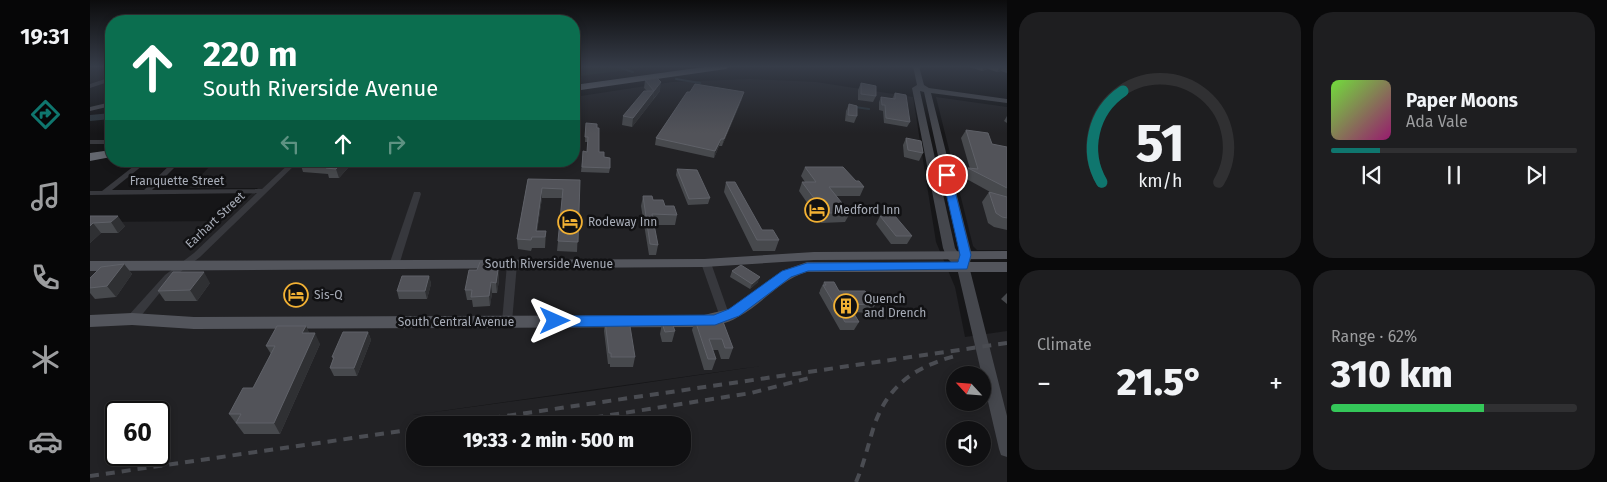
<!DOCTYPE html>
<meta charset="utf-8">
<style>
:root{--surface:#101012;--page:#1e1e20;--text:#f1f3f6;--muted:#9c9d9f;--line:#303032;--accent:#0f766e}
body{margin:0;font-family:"Fira Sans",sans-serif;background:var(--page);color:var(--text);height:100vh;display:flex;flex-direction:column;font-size:19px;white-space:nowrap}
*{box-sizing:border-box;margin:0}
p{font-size:16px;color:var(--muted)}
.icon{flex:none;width:28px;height:28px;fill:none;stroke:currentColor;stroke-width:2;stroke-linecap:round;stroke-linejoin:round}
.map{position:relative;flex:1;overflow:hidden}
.panel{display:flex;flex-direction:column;gap:12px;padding:12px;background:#09090a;width:600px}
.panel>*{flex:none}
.guide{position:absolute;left:15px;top:15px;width:475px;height:152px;border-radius:20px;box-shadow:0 2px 8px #0003,0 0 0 1px var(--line);background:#0b6e4f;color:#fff;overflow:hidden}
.needle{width:32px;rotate:296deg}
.buttons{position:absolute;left:856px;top:366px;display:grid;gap:10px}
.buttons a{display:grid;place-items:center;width:45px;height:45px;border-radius:50%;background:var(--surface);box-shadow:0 2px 8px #0003,0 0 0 1px var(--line);font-size:25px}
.speed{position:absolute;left:15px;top:401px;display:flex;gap:10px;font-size:25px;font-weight:700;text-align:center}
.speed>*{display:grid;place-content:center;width:65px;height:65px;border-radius:50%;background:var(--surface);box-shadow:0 2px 8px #0003,0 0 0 1px var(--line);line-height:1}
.speed .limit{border:2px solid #111;border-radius:8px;background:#fff;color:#111}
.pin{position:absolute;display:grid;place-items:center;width:42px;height:42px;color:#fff;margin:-21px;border:2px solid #fff;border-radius:50%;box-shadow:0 1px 5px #0007}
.me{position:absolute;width:55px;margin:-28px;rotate:90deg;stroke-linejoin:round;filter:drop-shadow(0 0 4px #0008)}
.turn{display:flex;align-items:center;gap:18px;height:105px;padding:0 15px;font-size:22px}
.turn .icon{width:65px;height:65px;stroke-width:2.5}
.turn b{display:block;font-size:35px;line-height:42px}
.lanes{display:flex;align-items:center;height:48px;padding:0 15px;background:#0003;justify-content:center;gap:25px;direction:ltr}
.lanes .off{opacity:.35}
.big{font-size:38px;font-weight:800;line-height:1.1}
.panel .tile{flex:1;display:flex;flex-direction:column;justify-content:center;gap:8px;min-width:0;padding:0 18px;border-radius:20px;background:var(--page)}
.panel .dial{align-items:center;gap:0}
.dial svg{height:130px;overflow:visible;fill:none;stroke:var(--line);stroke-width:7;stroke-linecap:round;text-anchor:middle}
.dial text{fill:var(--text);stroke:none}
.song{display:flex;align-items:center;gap:15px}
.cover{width:60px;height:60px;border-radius:8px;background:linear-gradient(135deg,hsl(100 70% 55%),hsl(320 70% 35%))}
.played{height:5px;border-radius:2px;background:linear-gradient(90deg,var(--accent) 20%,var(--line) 20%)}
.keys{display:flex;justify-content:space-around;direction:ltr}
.heat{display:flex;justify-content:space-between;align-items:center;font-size:28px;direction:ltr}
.charge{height:8px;border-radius:4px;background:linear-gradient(90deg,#34c759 62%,var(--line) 0)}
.panel .tiles{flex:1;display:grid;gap:12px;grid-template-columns:repeat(2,1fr)}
.trip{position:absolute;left:316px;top:416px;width:285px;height:50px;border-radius:20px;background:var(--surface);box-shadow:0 2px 8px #0003,0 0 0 1px var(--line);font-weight:800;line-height:50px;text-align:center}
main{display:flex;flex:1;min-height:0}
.menu{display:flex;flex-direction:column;width:90px;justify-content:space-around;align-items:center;background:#060607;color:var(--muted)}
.menu .icon{width:35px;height:35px}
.menu .on{color:var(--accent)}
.menu b{font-size:22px;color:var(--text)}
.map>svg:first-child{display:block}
</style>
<main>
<nav class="menu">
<b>19:31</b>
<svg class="icon on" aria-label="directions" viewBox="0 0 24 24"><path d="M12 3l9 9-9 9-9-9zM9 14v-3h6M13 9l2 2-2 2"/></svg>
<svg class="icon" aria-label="music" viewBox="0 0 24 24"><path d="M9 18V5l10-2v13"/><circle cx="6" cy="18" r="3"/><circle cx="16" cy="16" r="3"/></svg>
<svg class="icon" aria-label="phone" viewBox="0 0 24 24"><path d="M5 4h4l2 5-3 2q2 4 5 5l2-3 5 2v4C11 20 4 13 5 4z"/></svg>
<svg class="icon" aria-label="climate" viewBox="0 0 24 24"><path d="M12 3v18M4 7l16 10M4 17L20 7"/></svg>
<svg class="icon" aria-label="car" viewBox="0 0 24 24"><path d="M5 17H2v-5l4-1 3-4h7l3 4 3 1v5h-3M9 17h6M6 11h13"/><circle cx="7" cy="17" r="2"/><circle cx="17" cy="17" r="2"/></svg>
</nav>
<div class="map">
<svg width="917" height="482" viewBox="0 0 917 482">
<rect width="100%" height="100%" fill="#161618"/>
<g fill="#222225" fill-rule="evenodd">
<path d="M660,79L726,82L823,97L846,242L865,287L875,337L917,331V482H0V222L131,221L168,188H99L121,165L81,164L83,161H484V97L582,82ZM677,365L500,391L323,415ZM865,375H892V402H865ZM26,412H69V455H26ZM325,425H592V458H325ZM865,430H892V458H865Z"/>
<path d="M846,97L917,107V250H887L883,246Z"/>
</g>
<path fill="#1e261f" d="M484,66H567L484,77Z"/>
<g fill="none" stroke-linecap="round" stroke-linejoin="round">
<g stroke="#2c353c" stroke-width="2">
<path d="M525,66L543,72"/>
<path d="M586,79L610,83"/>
<path d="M765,107L779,109"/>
</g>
<path fill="#2c353c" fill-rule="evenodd" d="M21,113V119L0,121V115Z"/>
<g fill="#37383d" fill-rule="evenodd">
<path d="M21,77V81L0,88V84Z"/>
<rect x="0" y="140" width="21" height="4"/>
<path d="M84,161H91L62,190L172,189L202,161H209L110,257L81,279L46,322L42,323L38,322L37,319L38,316L75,275L104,253L167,193L0,195V191H12L49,162L53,164L52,166L22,190H54Z"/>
<path d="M324,192H330L331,194L309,265L304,268L301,267L299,265Z"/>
<path d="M616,260L621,263L640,317L639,320L635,321L631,320L630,317L611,263Z"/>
<path d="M422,261L427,264L422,322L421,325L417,326L413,325L412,322L417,264Z"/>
</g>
<g fill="#45474d" fill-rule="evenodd">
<path d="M823,66H829L834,85L839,88L917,99V103L841,93L882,255L879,266L917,416V457L911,455L909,449L867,268L857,258L853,248L822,88L827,85ZM830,91L834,92L870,256L865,248Z"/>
<path d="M21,102V106L0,111V107Z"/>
</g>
<g fill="#53555c" fill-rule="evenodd">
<path d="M917,251V259L724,260L614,267L0,271V261L614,259L724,252Z"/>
<path d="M717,262H917V272H717C689,280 673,304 648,317C637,324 623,326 610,327L104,329L42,325L0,327V315L42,313L104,317L614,315L639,309L692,271Z"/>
</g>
<g fill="#63666e" fill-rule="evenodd">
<path d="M621,66H640L636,69L484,91V85Z"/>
<path d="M21,150V157L0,161V153Z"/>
</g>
<g stroke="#4a4c52" stroke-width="4" stroke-dasharray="9 7" stroke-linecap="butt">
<path d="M354,425L917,343"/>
<path d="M457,425L661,393L723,377"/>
<path d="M0,476L325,429"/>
<path d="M766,482C774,464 778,445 784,426C798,385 825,367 865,356"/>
</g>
</g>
<g fill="#47494d">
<path d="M876,66H917V73L911,71L907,72L898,69L892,71Z"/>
<path d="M555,80L570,91L542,127L532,125L533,116L557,91L554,88Z"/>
<path d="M771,83L786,96L783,102L768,100V90Z"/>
<path d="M805,93L820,122L817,127L794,123L793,111L789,110V102L791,97L802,99Z"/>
<path d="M652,99L632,146H629L624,158L565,145L566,138Z"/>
<path d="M759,104L767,116L764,123L755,121L756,111Z"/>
<path d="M917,116V123L914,121Z"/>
<path d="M496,123L509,152L514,157L520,168L519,173L491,172L493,151L497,152L498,142H495Z"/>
<path d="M876,130L902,144L917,147V230L904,227L898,223L892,202L899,192L902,193L873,177L878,168L880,169L871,138Z"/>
<path d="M816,138L833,153L829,161L814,157L813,145Z"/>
<path d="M211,161H264L249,178H239L238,174L213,172L210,162Z"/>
<path d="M715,167L766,181L774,187L770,196H746L760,213L755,222L731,223L709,191L712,182H715L711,176Z"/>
<path d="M587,169L620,198L618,204L598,205L586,175Z"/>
<path d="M438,179L490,180L487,252L467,251L468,241L472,198H452L447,231H456L455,248H442L441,251L428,249L427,239Z"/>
<path d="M636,182L672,230L689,240L685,251H663L634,192Z"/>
<path d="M553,196L575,206L587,215L585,225H564L568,245L566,255H559L551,206Z"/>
<path d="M0,216L35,226L28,233H11L0,243Z"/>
<path d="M790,216L822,236L817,244H801L786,224Z"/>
<path d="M34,264L42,274L26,297L5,299L0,293V278Z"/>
<path d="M400,268L408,270L409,280L407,293H402L400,306L383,307L382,300H377L375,290L387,270Z"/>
<path d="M642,271L668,282L660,289L640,277Z"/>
<path d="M339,276L341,284L337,299H309L307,291Z"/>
<path d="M734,282L749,291L785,305L780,313L763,312L769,322L764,330H750L729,293L730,291V290Z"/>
<path d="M120,283L107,301H75L68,291Z"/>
<path d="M917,293V304L911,299Z"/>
<path d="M632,319L643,348L639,359H631L628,350H622L626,359L622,370H614L602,330L605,320Z"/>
<path d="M515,321L545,357L543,367H520V364H518L514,331Z"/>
<path d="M572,323L585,331L582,342H572L570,334Z"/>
<path d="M216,326L219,333L230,344L190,434H154L139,414L163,388L181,354L176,346Z"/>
<path d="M278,332L281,340L267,376H244L240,368L243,359L242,357Z"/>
</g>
<g fill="#2f3033">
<path d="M895,66H899L898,69L892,71Z"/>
<path d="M911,66H914L911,71L907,72Z"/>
<path d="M571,82L570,91L563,99L564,91Z"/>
<path d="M564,91L563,100L542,127L543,118Z"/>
<path d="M654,92L652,99L632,146L634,139Z"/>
<path d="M631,139L629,146L624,158L625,151Z"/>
<path d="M253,161H264L249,178L246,169Z"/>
<path d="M452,188V198L446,237V231Z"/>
<path d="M28,216L35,226L28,233L21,222Z"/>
<path d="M3,223L11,233L0,243V226Z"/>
<path d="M34,264L42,274L26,297L17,286Z"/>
<path d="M408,270L409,280L407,293L406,283Z"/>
<path d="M114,272L120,283L107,301L100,290Z"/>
<path d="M339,276L341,284L337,299L335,291Z"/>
<path d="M670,277L668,282L660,289L662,284Z"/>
<path d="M401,282L402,293L400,306L399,296Z"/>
<path d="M216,326L221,336L212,333Z"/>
<path d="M278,332L281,340L267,376L264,368Z"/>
<path d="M225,333L230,344L190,434L184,423Z"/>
</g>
<g fill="#525359" stroke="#5f6168">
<path d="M567,78L571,82L564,91L555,80Z"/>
<path d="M771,83L786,86V96L771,94Z"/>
<path d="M605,84L654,92L634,139H631L625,151L566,138L597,92H600Z"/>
<path d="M554,91H564L543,118L533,116Z"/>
<path d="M805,93L816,95L820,122L796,118L795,105H792L791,97L805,99Z"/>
<path d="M759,104L767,106V116L758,115Z"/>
<path d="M496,123L507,124V128H509V152H514V157L520,158V168L492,167L493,151L497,152L498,137H495Z"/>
<path d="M876,130L898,133L902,144L917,147V188L878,168L888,169Z"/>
<path d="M816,138L831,141L833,153L818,150Z"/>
<path d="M211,161H253L246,169L236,168L239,165L210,162Z"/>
<path d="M715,167H753L766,181H769L774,187H739L760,213H735L712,182H726Z"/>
<path d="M587,169L607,170L620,198L599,199Z"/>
<path d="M438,179L490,180L488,242L468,241L473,189L452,188L446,231H456L455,237H442L441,240L427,239Z"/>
<path d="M636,182H645L672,230H683L689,240H667Z"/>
<path d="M899,192L917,197V218L912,217L906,213Z"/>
<path d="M553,196H562L563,200H573L575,206H584L587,215L562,214L568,245L560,244Z"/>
<path d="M0,216H28L21,222L3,223L0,226Z"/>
<path d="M790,216H805L822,236H806Z"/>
<path d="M390,262H400V268L408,270L406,283L401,282L399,296L381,297L382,290H375L379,270H387Z"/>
<path d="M34,264L17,286L0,288V278L11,267Z"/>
<path d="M651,265L670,277L662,284L642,271Z"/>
<path d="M83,272H114L100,290L68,291Z"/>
<path d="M312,276H339L335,291H307Z"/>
<path d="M734,282H744L749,291H775L785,305L758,304L769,322H755L733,285H736Z"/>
<path d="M632,319L643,348H635L632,339H619L626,359H618L605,320Z"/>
<path d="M539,320L545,357H521V353H519L515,321Z"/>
<path d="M572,323H582L585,331L575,332Z"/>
<path d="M187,326H216L212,333H225L184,423H146L151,414H139L153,388H163L185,346H176Z"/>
<path d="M253,332H278L264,368H240L244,357H242Z"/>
</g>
<linearGradient id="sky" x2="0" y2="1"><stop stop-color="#0c0c0d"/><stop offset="0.5" stop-color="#363c48"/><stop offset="1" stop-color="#363c48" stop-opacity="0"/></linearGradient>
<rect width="917" height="133" fill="url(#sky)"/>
<path fill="#1a73e8" stroke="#114b97" d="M857,172L861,175L881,255L877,269L718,271L701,277L649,316L625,325L465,327L460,325L458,321L460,318L465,316L624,315L639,309L692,271L717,263L868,262L870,255L852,175Z"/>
<defs>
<g id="hotel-ring" transform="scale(1.25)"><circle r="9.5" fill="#111113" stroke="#f2b134" stroke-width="1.5"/><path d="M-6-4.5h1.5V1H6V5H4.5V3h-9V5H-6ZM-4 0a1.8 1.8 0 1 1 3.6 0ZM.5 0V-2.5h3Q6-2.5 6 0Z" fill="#f2b134"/></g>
<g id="building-ring" transform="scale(1.25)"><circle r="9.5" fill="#111113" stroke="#f2b134" stroke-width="1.5"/><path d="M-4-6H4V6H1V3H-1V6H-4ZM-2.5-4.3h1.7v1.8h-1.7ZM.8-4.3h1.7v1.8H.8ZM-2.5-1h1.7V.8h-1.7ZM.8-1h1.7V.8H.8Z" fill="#f2b134"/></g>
</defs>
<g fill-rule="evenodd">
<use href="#hotel-ring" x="727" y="210"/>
<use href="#hotel-ring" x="480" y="222"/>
<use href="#hotel-ring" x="206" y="295"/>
<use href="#building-ring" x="756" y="306"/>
</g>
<g text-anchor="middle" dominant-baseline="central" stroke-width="5" stroke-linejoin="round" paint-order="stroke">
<g font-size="12" fill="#a8adb8" stroke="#111113">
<text x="87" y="181">Franquette Street</text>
<text transform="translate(125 220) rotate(-43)">Earhart Street</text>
<text x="459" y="264">South Riverside Avenue</text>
<text x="366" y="322">South Central Avenue</text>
</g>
<g font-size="12" fill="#a8adb8" stroke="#111113" text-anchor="start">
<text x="744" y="210">Medford Inn</text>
<text x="498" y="222">Rodeway Inn</text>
<text x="224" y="295">Sis-Q</text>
<text x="774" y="299">Quench<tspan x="774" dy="14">and Drench</tspan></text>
</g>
</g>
</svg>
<div class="buttons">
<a><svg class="needle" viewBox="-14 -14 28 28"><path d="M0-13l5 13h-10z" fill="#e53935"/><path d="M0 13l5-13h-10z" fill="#9c9d9f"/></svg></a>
<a><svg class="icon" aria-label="sound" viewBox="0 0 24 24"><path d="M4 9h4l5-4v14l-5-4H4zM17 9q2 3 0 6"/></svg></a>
</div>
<div class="speed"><div class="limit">60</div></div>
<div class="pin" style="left:857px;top:175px;background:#d93025"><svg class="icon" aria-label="arrive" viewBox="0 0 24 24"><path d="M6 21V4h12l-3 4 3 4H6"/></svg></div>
<svg class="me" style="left:465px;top:321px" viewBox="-20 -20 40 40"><path d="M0-17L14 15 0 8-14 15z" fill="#1a73e8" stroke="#fff" stroke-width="4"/></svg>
<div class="trip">19:33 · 2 min · 500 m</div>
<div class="guide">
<div class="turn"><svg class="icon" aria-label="ahead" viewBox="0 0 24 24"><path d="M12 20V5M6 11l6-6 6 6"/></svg><div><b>220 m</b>South Riverside Avenue</div></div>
<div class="lanes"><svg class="icon off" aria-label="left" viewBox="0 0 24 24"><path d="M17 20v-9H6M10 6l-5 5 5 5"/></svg><svg class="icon" aria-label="ahead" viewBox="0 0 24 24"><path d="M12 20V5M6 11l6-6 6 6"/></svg><svg class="icon off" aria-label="right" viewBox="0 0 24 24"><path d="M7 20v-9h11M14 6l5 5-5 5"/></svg></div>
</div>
</div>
<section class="panel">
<div class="tiles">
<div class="tile dial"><svg viewBox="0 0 100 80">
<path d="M14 69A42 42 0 1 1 86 69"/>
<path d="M14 69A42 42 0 0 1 27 13" stroke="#0f766e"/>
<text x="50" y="56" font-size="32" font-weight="700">51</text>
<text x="50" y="72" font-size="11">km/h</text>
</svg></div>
<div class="tile">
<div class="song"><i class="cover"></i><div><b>Paper Moons</b><p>Ada Vale</p></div></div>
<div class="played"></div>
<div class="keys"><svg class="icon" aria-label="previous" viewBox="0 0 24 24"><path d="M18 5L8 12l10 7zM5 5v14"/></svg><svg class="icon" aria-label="pause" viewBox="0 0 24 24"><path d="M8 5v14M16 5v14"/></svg><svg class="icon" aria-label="next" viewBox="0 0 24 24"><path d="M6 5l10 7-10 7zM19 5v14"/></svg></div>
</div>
<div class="tile"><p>Climate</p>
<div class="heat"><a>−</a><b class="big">21.5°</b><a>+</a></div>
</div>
<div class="tile"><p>Range · 62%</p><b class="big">310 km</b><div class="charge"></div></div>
</div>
</section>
</main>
